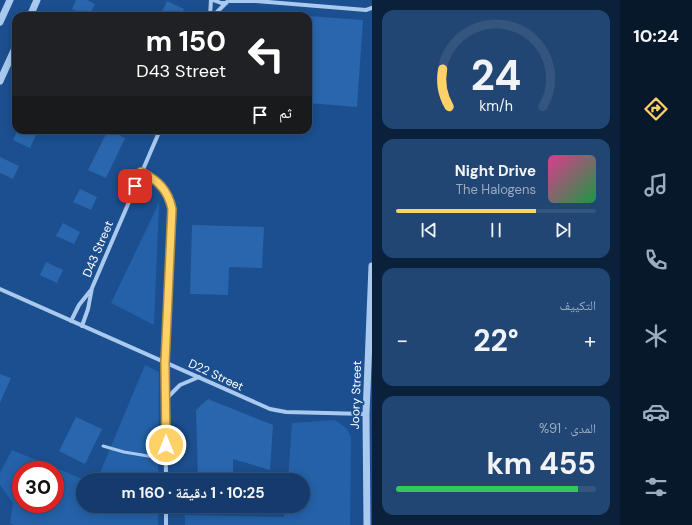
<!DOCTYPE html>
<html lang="ar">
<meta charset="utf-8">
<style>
:root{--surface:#143b6b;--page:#214673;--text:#f1f3f6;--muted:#9dadc1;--line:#33557e;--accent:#ffd166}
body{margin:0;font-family:"DM Sans","Noto Naskh Arabic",sans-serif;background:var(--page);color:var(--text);direction:rtl;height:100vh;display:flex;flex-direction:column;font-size:15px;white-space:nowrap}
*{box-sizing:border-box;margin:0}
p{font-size:13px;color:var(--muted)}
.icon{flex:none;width:22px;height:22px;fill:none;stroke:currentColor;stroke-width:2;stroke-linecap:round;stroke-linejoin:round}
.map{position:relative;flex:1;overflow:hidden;direction:ltr}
.panel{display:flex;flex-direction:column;gap:10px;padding:10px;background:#0b203b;width:248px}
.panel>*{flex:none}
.top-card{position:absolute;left:12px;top:12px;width:300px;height:122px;border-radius:12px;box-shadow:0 2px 10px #0003,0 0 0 1px var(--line);direction:rtl;background:#202124;color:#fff;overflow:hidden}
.speed{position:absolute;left:12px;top:461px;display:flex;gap:8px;font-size:20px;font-weight:700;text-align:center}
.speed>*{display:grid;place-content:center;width:52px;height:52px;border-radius:50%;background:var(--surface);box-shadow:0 2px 10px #0003,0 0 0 1px var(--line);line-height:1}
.speed .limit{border:6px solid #d22;background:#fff;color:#111}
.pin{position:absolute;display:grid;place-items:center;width:34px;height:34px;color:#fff;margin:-17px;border-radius:8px;box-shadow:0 2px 6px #0006}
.me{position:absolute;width:44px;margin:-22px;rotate:0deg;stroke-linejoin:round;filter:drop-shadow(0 0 3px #0008)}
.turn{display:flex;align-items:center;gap:14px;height:84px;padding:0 20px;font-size:18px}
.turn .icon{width:52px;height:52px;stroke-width:2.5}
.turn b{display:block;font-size:28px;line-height:34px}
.then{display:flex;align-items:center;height:38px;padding:0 20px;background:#0003;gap:8px;font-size:15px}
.big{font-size:30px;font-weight:700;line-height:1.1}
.panel .tile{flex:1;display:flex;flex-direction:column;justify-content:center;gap:6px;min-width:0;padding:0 14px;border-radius:12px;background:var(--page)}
.panel .dial{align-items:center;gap:0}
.dial svg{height:104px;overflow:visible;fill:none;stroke:var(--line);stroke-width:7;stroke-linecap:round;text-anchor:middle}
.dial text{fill:var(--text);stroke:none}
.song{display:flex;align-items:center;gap:12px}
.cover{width:48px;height:48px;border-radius:6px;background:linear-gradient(135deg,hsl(330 70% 55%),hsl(140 70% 35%))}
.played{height:4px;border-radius:2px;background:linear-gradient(90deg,var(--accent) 70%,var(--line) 70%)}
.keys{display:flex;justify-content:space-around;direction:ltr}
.heat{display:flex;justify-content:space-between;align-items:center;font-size:22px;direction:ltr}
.charge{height:6px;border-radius:3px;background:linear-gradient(90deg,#34c759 91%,var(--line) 0)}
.trip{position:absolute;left:76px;top:473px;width:234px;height:40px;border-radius:20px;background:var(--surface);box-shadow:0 2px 10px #0003,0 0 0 1px var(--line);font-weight:700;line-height:40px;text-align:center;direction:rtl}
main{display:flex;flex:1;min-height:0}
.tabs{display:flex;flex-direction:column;width:72px;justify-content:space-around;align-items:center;background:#08182b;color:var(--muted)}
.tabs .icon{width:28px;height:28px}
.tabs .on{color:var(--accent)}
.tabs b{font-size:18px;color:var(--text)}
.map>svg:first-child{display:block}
</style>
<main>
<nav class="tabs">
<b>10:24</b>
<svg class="icon on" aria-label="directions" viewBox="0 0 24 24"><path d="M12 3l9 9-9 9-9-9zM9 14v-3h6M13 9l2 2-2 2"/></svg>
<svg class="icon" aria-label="music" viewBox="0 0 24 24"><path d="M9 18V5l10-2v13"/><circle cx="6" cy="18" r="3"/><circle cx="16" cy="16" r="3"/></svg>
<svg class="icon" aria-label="phone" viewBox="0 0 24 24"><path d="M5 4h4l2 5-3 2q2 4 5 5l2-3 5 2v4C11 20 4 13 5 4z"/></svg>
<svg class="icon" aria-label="climate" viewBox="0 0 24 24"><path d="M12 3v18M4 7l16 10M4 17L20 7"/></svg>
<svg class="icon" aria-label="car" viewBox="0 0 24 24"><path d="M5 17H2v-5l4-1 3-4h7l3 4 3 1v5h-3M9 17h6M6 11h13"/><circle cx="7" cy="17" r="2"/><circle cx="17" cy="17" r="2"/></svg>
<svg class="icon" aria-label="filters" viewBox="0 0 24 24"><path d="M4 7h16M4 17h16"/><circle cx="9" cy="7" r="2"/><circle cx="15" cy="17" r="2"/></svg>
</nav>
<section class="panel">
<div class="tile dial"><svg viewBox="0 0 100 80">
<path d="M14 69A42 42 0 1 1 86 69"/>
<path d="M14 69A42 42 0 0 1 9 40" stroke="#ffd166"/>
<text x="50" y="56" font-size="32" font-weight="700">24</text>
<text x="50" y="72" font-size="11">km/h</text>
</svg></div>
<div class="tile">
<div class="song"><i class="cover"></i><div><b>Night Drive</b><p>The Halogens</p></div></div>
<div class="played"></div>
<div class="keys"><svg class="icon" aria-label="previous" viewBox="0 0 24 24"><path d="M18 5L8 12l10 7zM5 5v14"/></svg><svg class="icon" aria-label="pause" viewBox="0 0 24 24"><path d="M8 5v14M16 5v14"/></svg><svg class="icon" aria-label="next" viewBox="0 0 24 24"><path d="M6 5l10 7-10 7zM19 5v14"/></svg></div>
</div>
<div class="tile"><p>التكييف</p>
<div class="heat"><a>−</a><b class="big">22°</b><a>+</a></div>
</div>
<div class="tile"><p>المدى · 91%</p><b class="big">455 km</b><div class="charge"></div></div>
</section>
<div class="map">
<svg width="372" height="525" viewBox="0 0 372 525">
<rect width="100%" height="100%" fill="#1b4f8f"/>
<g fill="#2461a8" fill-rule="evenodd">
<path d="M159,203L154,325L111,303Z"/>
<path d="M145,365L159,372L158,480H97Z"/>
<path d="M335,420L347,429L351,437L350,525H185V515L284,517L285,506H303V480H288L292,423Z"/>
<path d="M12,450L85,480H83V506H158V525H14L10,523L13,503L0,485V473ZM21,470H55V504H21Z"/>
</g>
<g fill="#2a66ad">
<path d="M76,0H87L95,4L89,16L72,9Z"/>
<path d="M167,1L184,9L181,16H160Z"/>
<path d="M308,16L363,20L357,107L308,103Z"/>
<path d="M18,130H26L36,135L30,148L13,140Z"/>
<path d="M108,130L125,138L106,178L88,170Z"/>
<path d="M0,157L19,166L13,179L0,173Z"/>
<path d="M80,189L97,197L91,210L73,202Z"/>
<path d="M63,223L80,232L74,244L56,236Z"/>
<path d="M192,225L264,227L262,268L229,267L228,295L190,294Z"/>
<path d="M46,262L63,270L57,283L40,275Z"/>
<path d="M0,374L11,378L0,403Z"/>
<path d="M208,399L273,425L270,470L233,459V480H198L196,410Z"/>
<path d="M76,417L102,429L85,464L59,451Z"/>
</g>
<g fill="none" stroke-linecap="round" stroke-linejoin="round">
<path stroke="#a9c9ee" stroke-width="3" d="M103,446L124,452L166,459"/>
<g stroke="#a9c9ee" stroke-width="4">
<path d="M213,0L221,3H226"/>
<path d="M230,1H256L366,10L372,8"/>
<path d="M210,16L211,0"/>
<path d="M213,16L227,2"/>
<path d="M141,172C158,180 168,190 172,209L165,363L166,480"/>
<path d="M0,289L270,409L286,412L366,414"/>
<path d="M71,321L79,305L91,290"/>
<path d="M82,326L88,309L92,288L160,130"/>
<path d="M166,399L180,385L199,377"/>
<path d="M166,506V525"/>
</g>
<g stroke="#a9c9ee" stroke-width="7">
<path d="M30,16L37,0"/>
<path d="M0,22L10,0"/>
<path d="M0,81L16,46"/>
<path d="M367,525L366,414L372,266"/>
</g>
</g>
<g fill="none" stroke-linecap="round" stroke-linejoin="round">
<g stroke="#a68842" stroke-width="10">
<path id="route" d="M135,186L141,172C158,180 168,190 172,209L165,363L166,445"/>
</g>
<use href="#route" stroke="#ffd166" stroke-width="7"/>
</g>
<g text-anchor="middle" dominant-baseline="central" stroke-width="4" stroke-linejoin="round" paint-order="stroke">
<g font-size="12" fill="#fff" stroke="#1b4f8f">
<text transform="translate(98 249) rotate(-67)">D43 Street</text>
<text transform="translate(216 375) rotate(25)">D22 Street</text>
<text transform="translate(356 395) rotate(-88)">Joory Street</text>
</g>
</g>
</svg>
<div class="speed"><div class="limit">30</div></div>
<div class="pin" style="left:135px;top:186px;background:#d93025"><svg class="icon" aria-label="arrive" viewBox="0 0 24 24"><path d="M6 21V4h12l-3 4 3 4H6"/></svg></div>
<svg class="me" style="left:166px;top:445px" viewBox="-20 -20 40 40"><circle r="17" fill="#ffd166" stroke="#fff" stroke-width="3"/><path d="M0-11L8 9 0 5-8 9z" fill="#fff"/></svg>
<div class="trip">10:25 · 1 دقيقة · 160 m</div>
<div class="top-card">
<div class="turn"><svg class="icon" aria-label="left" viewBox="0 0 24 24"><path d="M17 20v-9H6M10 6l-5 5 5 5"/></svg><div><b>150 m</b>D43 Street</div></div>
<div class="then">ثم<svg class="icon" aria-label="arrive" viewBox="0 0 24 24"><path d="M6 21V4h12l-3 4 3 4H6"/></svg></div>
</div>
</div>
</main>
